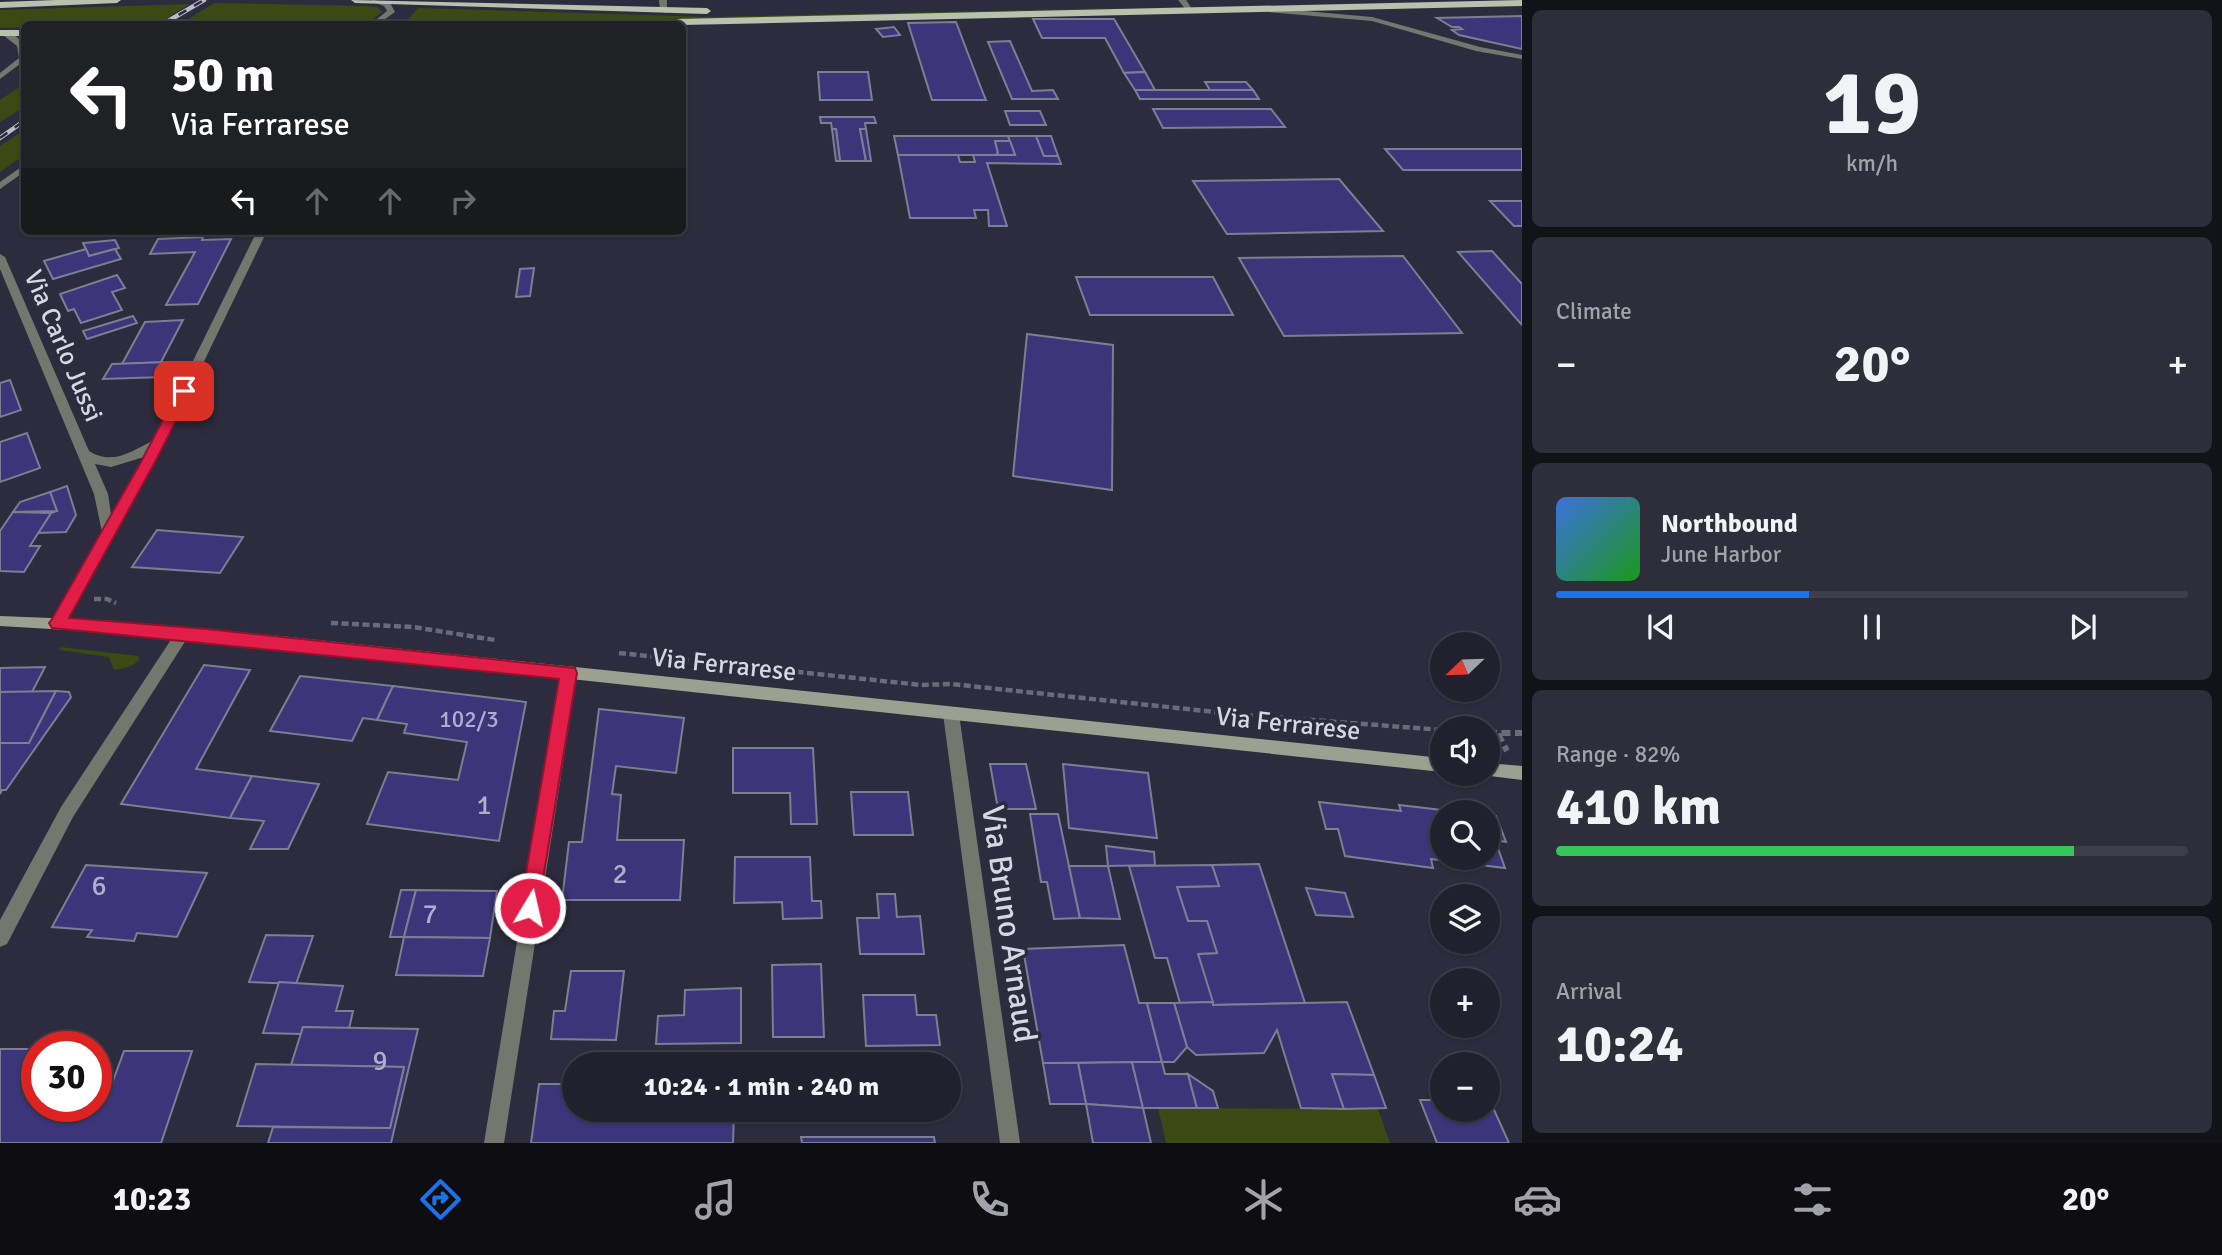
<!DOCTYPE html>
<meta charset="utf-8">
<style>
:root{--surface:#21212e;--page:#2d2e3a;--text:#f1f3f6;--muted:#a2a3aa;--line:#3e3e4a;--accent:#1a73e8}
body{margin:0;font-family:Signika,sans-serif;background:var(--page);color:var(--text);height:100vh;display:flex;flex-direction:column;font-size:26px;white-space:nowrap}
*{box-sizing:border-box;margin:0}
p{font-size:23px;color:var(--muted)}
.icon{flex:none;width:38px;height:38px;fill:none;stroke:currentColor;stroke-width:2;stroke-linecap:round;stroke-linejoin:round}
.map{position:relative;flex:1;overflow:hidden}
.side{display:flex;flex-direction:column;gap:10px;padding:10px;background:#121219;width:700px}
.side>*{flex:none}
.hud{position:absolute;left:21px;top:21px;width:665px;height:214px;border-radius:10px;box-shadow:0 2px 5px #0004,0 0 0 2px var(--line);background:#202124;color:#fff;overflow:hidden}
.needle{width:46px;rotate:247deg}
.fabs{position:absolute;left:1430px;top:632px;display:grid;gap:14px}
.fabs a{display:grid;place-items:center;width:70px;height:70px;border-radius:50%;background:var(--surface);box-shadow:0 2px 5px #0004,0 0 0 2px var(--line);font-size:35px}
.speed{position:absolute;left:21px;top:1031px;display:flex;gap:14px;font-size:35px;font-weight:700;text-align:center}
.speed>*{display:grid;place-content:center;width:91px;height:91px;border-radius:50%;background:var(--surface);box-shadow:0 2px 5px #0004,0 0 0 2px var(--line);line-height:1}
.speed .limit{border:10px solid #d22;background:#fff;color:#111}
.pin{position:absolute;display:grid;place-items:center;width:60px;height:60px;color:#fff;margin:-30px;border-radius:14px;box-shadow:0 4px 10px #0006}
.me{position:absolute;width:77px;margin:-38px;rotate:9deg;stroke-linejoin:round;filter:drop-shadow(0 0 5px #0008)}
.turn{display:flex;align-items:center;gap:24px;height:147px;padding:0 35px;font-size:32px}
.turn .icon{width:91px;height:91px;stroke-width:2.5}
.turn b{display:block;font-size:49px;line-height:60px}
.lanes{display:flex;align-items:center;height:66px;padding:0 35px;background:#0003;justify-content:center;gap:35px;direction:ltr}
.lanes .off{opacity:.35}
.big{font-size:52px;font-weight:800;line-height:1.1}
.side .widget{flex:1;display:flex;flex-direction:column;justify-content:center;gap:10px;min-width:0;padding:0 24px;border-radius:10px;background:var(--page)}
.side .dial{align-items:center;gap:0}
.dial b{font-size:91px;line-height:1}
.song{display:flex;align-items:center;gap:21px}
.cover{width:84px;height:84px;border-radius:10px;background:linear-gradient(135deg,hsl(220 70% 55%),hsl(120 70% 35%))}
.played{height:7px;border-radius:4px;background:linear-gradient(90deg,var(--accent) 40%,var(--line) 40%)}
.keys{display:flex;justify-content:space-around;direction:ltr}
.heat{display:flex;justify-content:space-between;align-items:center;font-size:38px;direction:ltr}
.charge{height:10px;border-radius:5px;background:linear-gradient(90deg,#34c759 82%,var(--line) 0)}
.trip{position:absolute;left:562px;top:1052px;width:399px;height:70px;border-radius:35px;background:var(--surface);box-shadow:0 2px 5px #0004,0 0 0 2px var(--line);font-weight:800;line-height:70px;text-align:center}
.menu{display:flex;height:112px;justify-content:space-around;align-items:center;background:#0d0d12;color:var(--muted)}
.menu .icon{width:49px;height:49px}
.menu .active{color:var(--accent)}
.menu b{font-size:32px;color:var(--text)}
main{display:flex;flex:1;min-height:0}
.map>svg:first-child{display:block}
</style>
<main>
<div class="map">
<svg width="1522" height="1143" viewBox="0 0 1522 1143">
<rect width="100%" height="100%" fill="#2c2c3e"/>
<g fill="#3c4912">
<path d="M214,3L367,6L377,7L382,12L372,20L354,23L181,24Z"/>
<path d="M190,4L157,24H24V27L0,28V10Z"/>
<path d="M1162,7L761,18L406,22L418,8L709,17Z"/>
<path d="M24,84V107L0,122V100Z"/>
<path d="M24,130V155L0,172V146Z"/>
<path d="M61,647L138,656L140,658C136,666 123,669 114,670L109,657L59,650Z"/>
<path d="M1158,1108L1378,1109L1390,1143H1166Z"/>
</g>
<g fill="#3d357a" stroke="#7d7d93" stroke-width="2">
<path d="M1522,16V49L1459,35L1452,30L1462,29L1459,27H1452L1437,18Z"/>
<path d="M1033,19H1114L1145,72L1124,73L1105,38H1042Z"/>
<path d="M956,22L983,93L986,100H932L908,23Z"/>
<path d="M894,27L900,35L883,37L876,29Z"/>
<path d="M1010,41L1032,91L1053,90L1058,99H1012L988,42Z"/>
<path d="M818,72H868L872,100H820Z"/>
<path d="M1145,72L1155,90H1135L1124,73Z"/>
<path d="M1205,82H1246L1253,90H1210Z"/>
<path d="M1135,90H1253L1259,99H1140Z"/>
<path d="M1153,109H1271L1285,127L1163,128Z"/>
<path d="M1005,111H1040L1046,125H1010Z"/>
<path d="M820,117H874L876,123H865L866,129H860L866,161H840L836,129H832L831,123H821Z"/>
<path d="M832,129H836L840,161H836Z"/>
<path d="M860,129H866L871,161H866Z"/>
<path d="M894,136H1008L1010,141H995L998,153L996,155H898Z"/>
<path d="M1008,136H1036L1044,156H1058L1061,164L987,163L1007,226H989L988,210H974L976,218H910L898,155H958L960,162H975L973,155H1015Z"/>
<path d="M1036,136H1051L1058,156H1044Z"/>
<path d="M995,141H1010L1015,155H996L998,153Z"/>
<path d="M1385,149H1522V170H1403Z"/>
<path d="M1339,179L1383,231L1227,234L1193,181Z"/>
<path d="M1490,201H1522V226H1514Z"/>
<path d="M203,237L202,240L231,239L198,304L166,305L195,252L150,254L158,239Z"/>
<path d="M115,240L119,248L89,256L83,243Z"/>
<path d="M86,249L89,256L115,249L121,259L53,279L44,261Z"/>
<path d="M1492,251L1522,284V325L1458,252Z"/>
<path d="M1403,256L1462,333L1284,336L1239,258Z"/>
<path d="M534,268L530,296L516,297L520,269Z"/>
<path d="M117,275L125,288L112,292L122,310L81,323L74,309L68,311L60,294Z"/>
<path d="M1076,277H1213L1233,315H1090Z"/>
<path d="M133,316L137,323L87,339L83,331Z"/>
<path d="M183,320L161,362L122,364L145,322Z"/>
<path d="M1027,334L1113,345L1112,490L1013,476Z"/>
<path d="M170,362L163,377L103,379L112,364Z"/>
<path d="M10,380L21,410L0,417V383Z"/>
<path d="M27,433L40,468L0,482V442Z"/>
<path d="M67,486L76,515L66,532L38,533L51,513L57,511L50,492Z"/>
<path d="M50,492L57,511L13,512L20,502Z"/>
<path d="M13,512L51,513L30,546H40L24,572L0,571V531Z"/>
<path d="M157,530L243,537L220,573L132,567Z"/>
<path d="M204,665L250,670L196,769L252,776L230,818L121,804Z"/>
<path d="M45,667L32,692H0V668Z"/>
<path d="M300,676L393,686L377,720L363,718L352,741L270,731Z"/>
<path d="M393,686L526,702L499,841L367,824L388,772L458,780L467,742L404,733L407,724L377,720Z"/>
<path d="M56,691L29,743H0V692Z"/>
<path d="M56,691L69,692L71,697L6,790H2L0,794V743H29Z"/>
<path d="M599,709L684,718L676,773L616,766L612,794L621,795L617,840H684L680,900H562L569,842H582Z"/>
<path d="M733,748H813L817,824H791L790,793H733Z"/>
<path d="M990,764H1026L1036,809H998Z"/>
<path d="M1063,764L1148,773L1157,838L1069,828Z"/>
<path d="M252,776L319,784L288,849H250L264,821L230,818Z"/>
<path d="M851,792H908L913,835H854Z"/>
<path d="M1319,802L1401,811L1399,805L1459,812H1442V858H1488V815L1496,816L1506,842L1495,840L1505,868L1431,859L1433,868L1345,856L1338,829H1326Z"/>
<path d="M1030,814H1058L1080,918L1054,919L1047,882H1041Z"/>
<path d="M1106,846L1154,852L1155,865L1108,866Z"/>
<path d="M735,857H810L812,901H821L822,918L783,919L782,902L734,903Z"/>
<path d="M1259,864L1305,1003L1213,1005L1198,954L1217,953L1207,921H1188L1177,887L1219,886L1212,865Z"/>
<path d="M86,865L207,873L177,937L137,933L134,941L87,937L92,930L52,927Z"/>
<path d="M1212,865L1219,886L1177,887L1188,921H1207L1217,953L1198,954L1213,1002L1180,1003L1167,958H1155L1129,866Z"/>
<path d="M1069,866H1108L1120,919L1080,918Z"/>
<path d="M1306,888L1345,893L1353,917L1316,915Z"/>
<path d="M401,890H416L404,937H390Z"/>
<path d="M416,890L497,891L490,938L404,937Z"/>
<path d="M877,894H895L897,917L920,916L924,954H860L857,918H879Z"/>
<path d="M266,935L313,936L296,984L249,982Z"/>
<path d="M404,937L490,938L483,976L396,975Z"/>
<path d="M1124,945L1139,1003H1147L1162,1062L1043,1063L1023,949Z"/>
<path d="M821,964L824,1037H773L772,965Z"/>
<path d="M571,971H624L616,1040L551,1039L554,1011H565Z"/>
<path d="M279,982L343,986L336,1011H353L349,1029L303,1027L301,1034L263,1033Z"/>
<path d="M741,988V1043L656,1044L658,1016L684,1015L685,990Z"/>
<path d="M863,995H915L917,1015H936L940,1045L866,1046Z"/>
<path d="M1213,1002V1005L1347,1002L1374,1075L1332,1074L1344,1109L1301,1108L1277,1030L1264,1053L1196,1055L1187,1047L1174,1003Z"/>
<path d="M1147,1003H1174L1187,1047L1174,1062H1162Z"/>
<path d="M303,1027L418,1029L391,1143H268L273,1127L390,1128L404,1067L291,1065Z"/>
<path d="M0,1049H37V1106H96V1089H110L124,1051H192L161,1143H0Z"/>
<path d="M1132,1062L1143,1108L1086,1104L1078,1063Z"/>
<path d="M1132,1062H1162L1165,1074H1188L1197,1108H1143Z"/>
<path d="M1043,1063H1078L1086,1104H1050Z"/>
<path d="M256,1064L404,1067L390,1128L237,1126Z"/>
<path d="M1188,1074L1213,1091L1218,1108H1197Z"/>
<path d="M1332,1074L1374,1075L1386,1108L1344,1109Z"/>
<path d="M539,1084H574V1110H734L733,1143H531Z"/>
<path d="M1420,1100H1442V1110H1488V1101H1490L1509,1143H1437Z"/>
<path d="M1086,1104L1143,1108L1151,1143H1093Z"/>
<path d="M801,1137H934L935,1143H802Z"/>
</g>
<g fill="none" stroke-linecap="round" stroke-linejoin="round">
<g stroke="#6a6a7a" stroke-width="4.5" stroke-dasharray="7 3.5" stroke-linecap="butt">
<path d="M94,599H107L116,603"/>
<path d="M331,623L413,627L495,640"/>
<path d="M619,653L921,685L951,684L1234,714L1442,730"/>
</g>
<g stroke="#6a6a7a" stroke-width="6" stroke-dasharray="9 4.5" stroke-linecap="butt">
<path d="M1488,733H1522"/>
<path d="M1498,734L1507,751"/>
</g>
<path fill="#73776d" fill-rule="evenodd" d="M3,31C21,33 24,47 24,61L0,79V73L19,58L17,46L3,35Z"/>
<g fill="#73776d" fill-rule="evenodd">
<path d="M372,0L390,3L395,12L378,24H371L387,11L384,6L373,2Z"/>
<path d="M659,0H667V13L660,11Z"/>
<path d="M1178,0H1186L1194,12H1188Z"/>
<path d="M1271,8L1372,17L1480,47L1522,55V59L1476,51L1372,21L1268,12Z"/>
<path d="M24,165V172L0,189V182Z"/>
<path d="M257,231H267L167,438L62,627H52L50,623L102,532L94,494L0,269V254L5,257L89,451C113,466 132,451 154,440ZM144,457L111,514L108,494L95,464L111,467Z"/>
<path d="M183,627L188,629L190,633L188,637L73,817L7,944L0,947V920L61,807L178,629Z"/>
<path d="M569,667L574,669L577,673L504,1143H484L561,673L564,669Z"/>
<path d="M951,708L957,710L959,714L1020,1143H1000L943,714L945,710Z"/>
</g>
<g fill="#9ba091" fill-rule="evenodd">
<path d="M0,616L101,620L280,636L1442,758V772L280,648L101,632L0,626Z"/>
<path d="M1488,763L1522,766V780L1482,775L1488,774Z"/>
</g>
<g fill="#b9c0ac" fill-rule="evenodd">
<path d="M55,0H121L117,3L0,8V2Z"/>
<path d="M351,0L707,8L711,11L707,14L355,3Z"/>
<path d="M1522,0V6L682,25L581,24L586,21Z"/>
<rect x="0" y="30" width="24" height="6"/>
</g>
<g stroke="#bbbbc8" stroke-width="4.5">
<g id="rail">
<path d="M163,24L204,0"/>
<path d="M0,138L24,121"/>
</g>
</g>
<use href="#rail" stroke="#2c2c3e" stroke-width="2.5" stroke-dasharray="9" stroke-linecap="butt"/>
</g>
<path fill="#e11d48" stroke="#92132f" stroke-width="2" d="M184,387L191,391L155,462L69,618L207,629L575,668L577,673L537,915L530,918L523,915L520,908L559,679L52,628L49,623L52,619L141,462L178,391Z"/>
<g text-anchor="middle" dominant-baseline="central" stroke-width="7" stroke-linejoin="round" paint-order="stroke">
<g font-size="23" fill="#b0aec9">
<text x="469" y="719">102/3</text>
</g>
<g font-size="26" fill="#d7d7e3" stroke="#2c2c3e">
<text transform="translate(63 346) rotate(67)">Via Carlo Jussi</text>
<text transform="translate(724 665) rotate(6)">Via Ferrarese</text>
<text transform="translate(1288 724) rotate(6)">Via Ferrarese</text>
</g>
<g font-size="28" fill="#b0aec9">
<text x="484" y="805">1</text>
<text x="620" y="874">2</text>
<text x="99" y="886">6</text>
<text x="430" y="914">7</text>
<text x="380" y="1061">9</text>
</g>
<g font-size="32" fill="#d7d7e3" stroke="#2c2c3e">
<text transform="translate(1009 924) rotate(82)">Via Bruno Arnaud</text>
</g>
</g>
</svg>
<div class="fabs">
<a><svg class="needle" viewBox="-14 -14 28 28"><path d="M0-13l5 13h-10z" fill="#e53935"/><path d="M0 13l5-13h-10z" fill="#a2a3aa"/></svg></a>
<a><svg class="icon" aria-label="sound" viewBox="0 0 24 24"><path d="M4 9h4l5-4v14l-5-4H4zM17 9q2 3 0 6"/></svg></a>
<a><svg class="icon" aria-label="search" viewBox="0 0 24 24"><circle cx="10" cy="10" r="6"/><path d="M15 15l6 6"/></svg></a>
<a><svg class="icon" aria-label="layers" viewBox="0 0 24 24"><path d="M12 4l9 5-9 5-9-5zM3 14l9 5 9-5"/></svg></a>
<a>+</a>
<a>−</a>
</div>
<div class="speed"><div class="limit">30</div></div>
<div class="pin" style="left:184px;top:391px;background:#d93025"><svg class="icon" aria-label="arrive" viewBox="0 0 24 24"><path d="M6 21V4h12l-3 4 3 4H6"/></svg></div>
<svg class="me" style="left:530px;top:908px" viewBox="-20 -20 40 40"><circle r="17" fill="#e11d48" stroke="#fff" stroke-width="3"/><path d="M0-11L8 9 0 5-8 9z" fill="#fff"/></svg>
<div class="trip">10:24 · 1 min · 240 m</div>
<div class="hud">
<div class="turn"><svg class="icon" aria-label="left" viewBox="0 0 24 24"><path d="M17 20v-9H6M10 6l-5 5 5 5"/></svg><div><b>50 m</b>Via Ferrarese</div></div>
<div class="lanes"><svg class="icon" aria-label="left" viewBox="0 0 24 24"><path d="M17 20v-9H6M10 6l-5 5 5 5"/></svg><svg class="icon off" aria-label="ahead" viewBox="0 0 24 24"><path d="M12 20V5M6 11l6-6 6 6"/></svg><svg class="icon off" aria-label="ahead" viewBox="0 0 24 24"><path d="M12 20V5M6 11l6-6 6 6"/></svg><svg class="icon off" aria-label="right" viewBox="0 0 24 24"><path d="M7 20v-9h11M14 6l5 5-5 5"/></svg></div>
</div>
</div>
<section class="side">
<div class="widget dial"><b>19</b><p>km/h</p></div>
<div class="widget"><p>Climate</p>
<div class="heat"><a>−</a><b class="big">20°</b><a>+</a></div>
</div>
<div class="widget">
<div class="song"><i class="cover"></i><div><b>Northbound</b><p>June Harbor</p></div></div>
<div class="played"></div>
<div class="keys"><svg class="icon" aria-label="previous" viewBox="0 0 24 24"><path d="M18 5L8 12l10 7zM5 5v14"/></svg><svg class="icon" aria-label="pause" viewBox="0 0 24 24"><path d="M8 5v14M16 5v14"/></svg><svg class="icon" aria-label="next" viewBox="0 0 24 24"><path d="M6 5l10 7-10 7zM19 5v14"/></svg></div>
</div>
<div class="widget"><p>Range · 82%</p><b class="big">410 km</b><div class="charge"></div></div>
<div class="widget"><p>Arrival</p><b class="big">10:24</b></div>
</section>
</main>
<nav class="menu">
<b>10:23</b>
<svg class="icon active" aria-label="directions" viewBox="0 0 24 24"><path d="M12 3l9 9-9 9-9-9zM9 14v-3h6M13 9l2 2-2 2"/></svg>
<svg class="icon" aria-label="music" viewBox="0 0 24 24"><path d="M9 18V5l10-2v13"/><circle cx="6" cy="18" r="3"/><circle cx="16" cy="16" r="3"/></svg>
<svg class="icon" aria-label="phone" viewBox="0 0 24 24"><path d="M5 4h4l2 5-3 2q2 4 5 5l2-3 5 2v4C11 20 4 13 5 4z"/></svg>
<svg class="icon" aria-label="climate" viewBox="0 0 24 24"><path d="M12 3v18M4 7l16 10M4 17L20 7"/></svg>
<svg class="icon" aria-label="car" viewBox="0 0 24 24"><path d="M5 17H2v-5l4-1 3-4h7l3 4 3 1v5h-3M9 17h6M6 11h13"/><circle cx="7" cy="17" r="2"/><circle cx="17" cy="17" r="2"/></svg>
<svg class="icon" aria-label="filters" viewBox="0 0 24 24"><path d="M4 7h16M4 17h16"/><circle cx="9" cy="7" r="2"/><circle cx="15" cy="17" r="2"/></svg>
<b>20°</b>
</nav>
